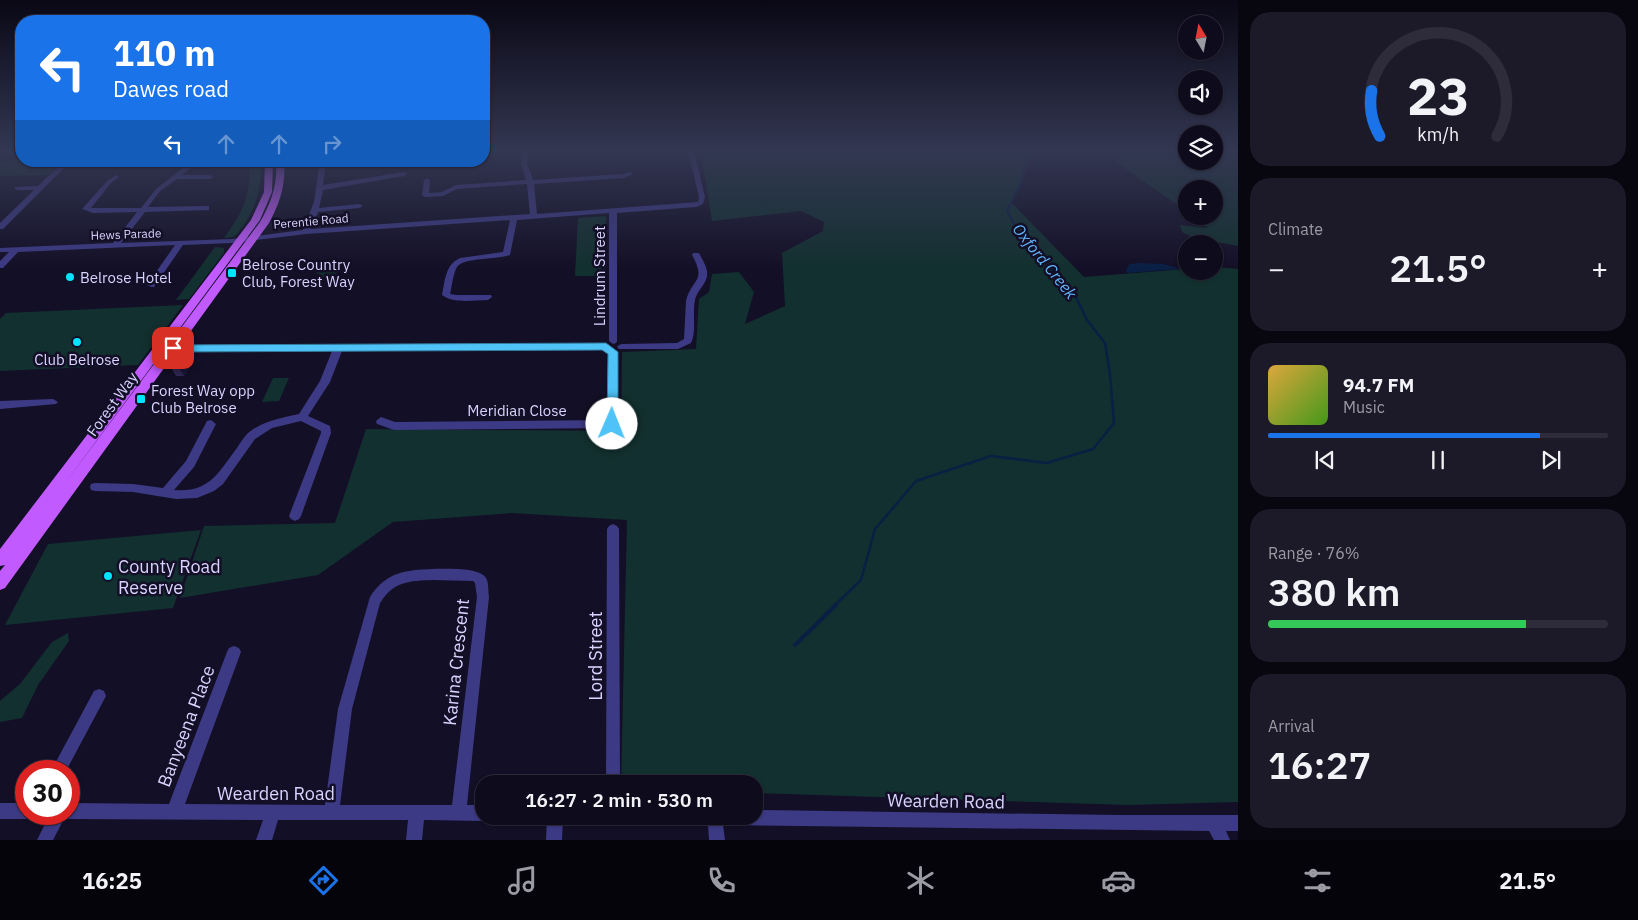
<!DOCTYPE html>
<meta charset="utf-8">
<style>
:root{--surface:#0e0b1c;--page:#1c1929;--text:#f1f3f6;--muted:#9b9ba3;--line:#2e2b3b;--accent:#1a73e8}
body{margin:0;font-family:"IBM Plex Sans",sans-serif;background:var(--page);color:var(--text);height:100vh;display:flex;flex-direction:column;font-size:19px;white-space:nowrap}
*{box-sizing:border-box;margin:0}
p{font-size:16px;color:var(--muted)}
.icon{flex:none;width:28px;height:28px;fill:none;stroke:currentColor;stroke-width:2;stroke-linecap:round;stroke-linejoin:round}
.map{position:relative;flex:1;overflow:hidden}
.panel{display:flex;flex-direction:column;gap:12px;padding:12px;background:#08060f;width:400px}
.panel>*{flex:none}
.top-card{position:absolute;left:15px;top:15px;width:475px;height:152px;border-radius:20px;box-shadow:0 1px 4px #0004,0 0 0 1px var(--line);background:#1a73e8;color:#fff;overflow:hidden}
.needle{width:32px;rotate:350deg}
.fabs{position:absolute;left:1178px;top:15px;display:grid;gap:10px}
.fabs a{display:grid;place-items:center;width:45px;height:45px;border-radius:50%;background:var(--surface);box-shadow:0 1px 4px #0004,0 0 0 1px var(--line);font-size:25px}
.speed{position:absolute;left:15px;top:760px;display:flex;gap:10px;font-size:25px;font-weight:700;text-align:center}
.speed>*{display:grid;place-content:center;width:65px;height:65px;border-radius:50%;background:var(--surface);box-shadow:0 1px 4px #0004,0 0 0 1px var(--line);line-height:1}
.speed .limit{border:8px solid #d22;background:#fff;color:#111}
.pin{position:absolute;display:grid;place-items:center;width:42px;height:42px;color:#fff;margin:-21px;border-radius:10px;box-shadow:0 2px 8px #0006}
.me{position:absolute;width:55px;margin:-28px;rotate:1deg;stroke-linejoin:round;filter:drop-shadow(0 0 4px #0008)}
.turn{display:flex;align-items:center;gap:18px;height:105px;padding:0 15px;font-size:22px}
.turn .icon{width:65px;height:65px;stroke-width:2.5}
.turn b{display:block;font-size:35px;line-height:42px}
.lanes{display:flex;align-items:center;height:48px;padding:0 15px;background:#0003;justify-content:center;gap:25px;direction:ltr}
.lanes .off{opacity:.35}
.big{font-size:38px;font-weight:600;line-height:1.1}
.panel .card{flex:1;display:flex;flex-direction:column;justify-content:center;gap:8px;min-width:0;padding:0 18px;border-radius:20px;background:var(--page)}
.panel .dial{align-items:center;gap:0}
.dial svg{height:130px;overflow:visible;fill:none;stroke:var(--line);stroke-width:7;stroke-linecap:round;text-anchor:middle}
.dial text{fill:var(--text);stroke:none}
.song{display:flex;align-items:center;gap:15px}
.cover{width:60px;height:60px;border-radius:8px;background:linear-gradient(135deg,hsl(40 70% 55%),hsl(100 70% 35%))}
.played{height:5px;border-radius:2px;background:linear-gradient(90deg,var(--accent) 80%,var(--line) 80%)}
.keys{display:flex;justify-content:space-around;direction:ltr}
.heat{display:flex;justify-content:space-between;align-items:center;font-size:28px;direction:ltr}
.charge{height:8px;border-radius:4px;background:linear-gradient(90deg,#34c759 76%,var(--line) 0)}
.trip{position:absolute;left:475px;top:775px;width:288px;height:50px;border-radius:20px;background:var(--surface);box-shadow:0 1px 4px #0004,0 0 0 1px var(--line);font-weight:600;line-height:50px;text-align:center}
.tab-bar{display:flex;height:80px;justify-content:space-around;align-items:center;background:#06040b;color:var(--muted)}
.tab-bar .icon{width:35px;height:35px}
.tab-bar .selected{color:var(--accent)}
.tab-bar b{font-size:22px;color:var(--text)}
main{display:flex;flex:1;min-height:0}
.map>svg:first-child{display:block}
</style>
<main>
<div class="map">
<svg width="1238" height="840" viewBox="0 0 1238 840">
<rect width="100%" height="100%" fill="#130f26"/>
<g fill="#12302f">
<path d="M704,151H1035L1011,202L1084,277L1186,269V271H1214V267L1238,269V802L1128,805L754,793V784H621L627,520L512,513L393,522L318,575L180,598L204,526L335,523L366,429L621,431L622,352L696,349L699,299L709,292L712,274L739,272L754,292L745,324L785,306L782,253L823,231L824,222L801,211L712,221L702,159Z"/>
<path d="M1107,151H1186V161H1214V151H1238V246L1194,238L1182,232L1180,225L1208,228L1194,216H1214V189H1186V211L1123,167Z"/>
<path d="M21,159V161H62L48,175L0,176V161Z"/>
<path d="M249,161H261C262,189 255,213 237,234L233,237L224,238C244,210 251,196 249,161Z"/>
<path d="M606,216L605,276H575L578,218Z"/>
<path d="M215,247L224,248V253L189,299L176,300Z"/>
<path d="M322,260L337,272V273L324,278L310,268V265Z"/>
<path d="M183,305L138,365L0,371V319L6,313Z"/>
<path d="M273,378H289L279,401L262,402Z"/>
<path d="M201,530L173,608L5,625L48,544Z"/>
<path d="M68,633L69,641L38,685L22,718L0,722V701L20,684L52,642Z"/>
</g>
<path fill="#0a1f44" d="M1139,263L1164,264L1180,269L1127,273L1126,270L1130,264Z"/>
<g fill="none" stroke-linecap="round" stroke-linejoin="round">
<path stroke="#0a1f44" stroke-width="2" d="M1033,151L1023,171L1022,182L1007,211L1022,238L1053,271"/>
<path stroke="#0a1f44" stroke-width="2.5" d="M834,606L861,580L875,529L916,481L991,456L1047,463L1093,449L1114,423L1110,374L1105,343L1087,320L1074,293L1052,269"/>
<path stroke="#0a1f44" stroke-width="4" d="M795,645L836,605"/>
<g fill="#3d3a85" fill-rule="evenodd">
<path d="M522,151H528L527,163L533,180L623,174L630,172L633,174L624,178L534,184L537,214L698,202L699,197L688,151H694L705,197L703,204L696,207L617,213V341L616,343L613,344L609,341V213L517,220L510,255C497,260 464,257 457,267C453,274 452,286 450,294L456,295H491L492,297L488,300C473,300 454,304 442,295C445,281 445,265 460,258L503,252L510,220L306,234L232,243L183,245L154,287H151L147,285L175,245L18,252L3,268H0V261L9,252H0V248L113,243L137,212L93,213L82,209L107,181L116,175L118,176V178L111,183L91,208H141L156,189L192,161H199L182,175H210L213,177L210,179H177L160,191L148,207L206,206H209V210L145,212L121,243L232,239L303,230L314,202L320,161H326L323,185L404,172L407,174L404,176L323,190L319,208L359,204L363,206L359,208L318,212L311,229L530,214L527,184L457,189L443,196L425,197L422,195L424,180L427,178L430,180L429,193L442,192L456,185L526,180L521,163Z"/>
<path d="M64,161H71L3,229H0V223L34,190H17L15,189V187L38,186Z"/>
<path d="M693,253H699C702,259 706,265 707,271C709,283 697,289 695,300C692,314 697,330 691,343L678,349H619L617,347L619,345L622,344L677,343L684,339L686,301C692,278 707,282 692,255Z"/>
<path d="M606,344L609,345L611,347L609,349L342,351L330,382L308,416L330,426L331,433L301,516L299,519L295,521L291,519L289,516L321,433V431L301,421L272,428L255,439L223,484L214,491L197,498L176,499L133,492L95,491L91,490L90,487L91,484L95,483L133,484L163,488L186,461L207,421L211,420L216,424L194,467L174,490C209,493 218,473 237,448C240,443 244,437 248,433C263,421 281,418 299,414L320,381L332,351H164L161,350L159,348L161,346Z"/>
<path d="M613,349L618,352L617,424L612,428L394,430L377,424L376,421L381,417L395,422L607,420L608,352Z"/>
<path d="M53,399L58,402L56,404L0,409V401Z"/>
<path d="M613,524L617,526L619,529L620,784H606L607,529L609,526Z"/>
<path d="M433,569C445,569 479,567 486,578C489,583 488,591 489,597L467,805H484V816H490L489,818L484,821L424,820L422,840H406L408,820H278L272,840H256L263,820L69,819L65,817L53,840H37L50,814H69V803L169,804L227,652L229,648L234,646L239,648L241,652L185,804L325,805L338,709L370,597C386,572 405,570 433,569ZM433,580L473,581L475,583L477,597L452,805H340L352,709L380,603C394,581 409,581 433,580Z"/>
<path d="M99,689L104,691L106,696L66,771H51L94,691Z"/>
<path d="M0,803H26V814H33L31,816L26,819H0Z"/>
<path d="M754,810L1117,815H1238V831H1226L1230,840H1214L1209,831L723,825L725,840H709L708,825L652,824L647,821L644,816H754Z"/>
<path d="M547,816H563L562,840H546Z"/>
</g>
<path fill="#c25bff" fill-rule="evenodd" d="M265,161H273L272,192L260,220L60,490L260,222C271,203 278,184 276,161H284C286,184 280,203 269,223L5,588L0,590V571L5,565L0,566V549L251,220L264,192Z"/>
</g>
<path fill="#312854" d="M185,359L190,367L184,376H176L171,368Z"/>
<path fill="#1d163a" d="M185,359L190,367L184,376L179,368Z"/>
<path fill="#433a66" stroke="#5a527e" d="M177,359H185L179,368H171Z"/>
<linearGradient id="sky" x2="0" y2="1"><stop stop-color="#0a0815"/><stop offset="0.56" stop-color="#333752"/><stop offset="1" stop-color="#333752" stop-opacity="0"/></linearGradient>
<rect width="1238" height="269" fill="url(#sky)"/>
<path fill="#4fc3f7" stroke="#337fa1" d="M606,343L618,352V424L612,428L607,424L608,354L602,350L173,352L167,348L173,345Z"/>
<g fill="#00e5ff" stroke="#130f26" stroke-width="2">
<rect x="227" y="268" width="10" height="10" rx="2.5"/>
<circle cx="70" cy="277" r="5"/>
<circle cx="77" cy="342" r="5"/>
<rect x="136" y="394" width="10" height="10" rx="2.5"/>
<circle cx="108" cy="576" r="5"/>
</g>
<g text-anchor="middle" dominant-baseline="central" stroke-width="5" stroke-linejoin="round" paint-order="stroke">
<g font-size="12" fill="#d9d4ff" stroke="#130f26">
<text transform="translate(311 221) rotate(-5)">Perentie Road</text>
<text transform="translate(126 234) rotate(-2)">Hews Parade</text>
</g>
<g font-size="15" fill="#d9d4ff" stroke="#130f26" text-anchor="start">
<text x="242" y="264">Belrose Country<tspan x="242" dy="17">Club, Forest Way</tspan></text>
<text x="80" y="277">Belrose Hotel</text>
<text x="77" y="359" text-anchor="middle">Club Belrose</text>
<text x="151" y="390">Forest Way opp<tspan x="151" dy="17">Club Belrose</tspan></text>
</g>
<g font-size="15" fill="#d9d4ff" stroke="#130f26">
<text transform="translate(599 276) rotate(-90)">Lindrum Street</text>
<text transform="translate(112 404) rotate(-54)">Forest Way</text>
<text x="517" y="410">Meridian Close</text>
</g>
<g font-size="16" font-style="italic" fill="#62b6ff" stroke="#130f26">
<text transform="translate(1045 261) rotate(51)">Oxford Creek</text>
</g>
<g font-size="18" fill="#d9d4ff" stroke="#130f26" text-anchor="start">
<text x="118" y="566">County Road<tspan x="118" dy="21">Reserve</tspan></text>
</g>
<g font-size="18" fill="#d9d4ff" stroke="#130f26">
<text transform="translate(595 656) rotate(-90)">Lord Street</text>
<text transform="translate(456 662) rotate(-84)">Karina Crescent</text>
<text transform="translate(186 726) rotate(-69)">Banyeena Place</text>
<text x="276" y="793">Wearden Road</text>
<text transform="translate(946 801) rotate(1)">Wearden Road</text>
</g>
</g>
</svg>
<div class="fabs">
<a><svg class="needle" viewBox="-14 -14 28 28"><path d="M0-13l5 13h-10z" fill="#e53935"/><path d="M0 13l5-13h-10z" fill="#9b9ba3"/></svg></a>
<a><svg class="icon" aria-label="sound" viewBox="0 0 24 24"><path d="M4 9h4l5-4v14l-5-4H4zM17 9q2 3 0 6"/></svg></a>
<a><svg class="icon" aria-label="layers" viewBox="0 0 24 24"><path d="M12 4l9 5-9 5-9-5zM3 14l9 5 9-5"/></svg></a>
<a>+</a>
<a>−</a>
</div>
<div class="speed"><div class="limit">30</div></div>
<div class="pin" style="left:173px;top:348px;background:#d93025"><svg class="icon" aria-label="arrive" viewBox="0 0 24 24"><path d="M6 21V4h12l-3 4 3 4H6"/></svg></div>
<svg class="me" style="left:612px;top:424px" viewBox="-20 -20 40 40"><circle r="19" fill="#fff"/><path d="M0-13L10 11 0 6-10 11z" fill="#4fc3f7"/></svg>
<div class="trip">16:27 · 2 min · 530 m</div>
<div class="top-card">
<div class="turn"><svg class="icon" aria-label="left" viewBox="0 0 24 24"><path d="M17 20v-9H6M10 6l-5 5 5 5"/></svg><div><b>110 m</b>Dawes road</div></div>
<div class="lanes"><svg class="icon" aria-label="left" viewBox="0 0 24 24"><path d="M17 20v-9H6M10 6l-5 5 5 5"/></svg><svg class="icon off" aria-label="ahead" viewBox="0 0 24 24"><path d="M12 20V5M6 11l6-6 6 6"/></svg><svg class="icon off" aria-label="ahead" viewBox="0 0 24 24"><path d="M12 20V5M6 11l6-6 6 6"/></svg><svg class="icon off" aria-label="right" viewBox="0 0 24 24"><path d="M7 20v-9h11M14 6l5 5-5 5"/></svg></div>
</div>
</div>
<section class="panel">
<div class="card dial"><svg viewBox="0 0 100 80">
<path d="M14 69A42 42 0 1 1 86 69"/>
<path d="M14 69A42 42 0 0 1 9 41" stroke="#1a73e8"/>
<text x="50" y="56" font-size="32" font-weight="700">23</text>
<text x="50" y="72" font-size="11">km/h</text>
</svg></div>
<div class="card"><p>Climate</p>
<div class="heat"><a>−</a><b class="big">21.5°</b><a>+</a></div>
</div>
<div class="card">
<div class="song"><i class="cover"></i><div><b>94.7 FM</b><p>Music</p></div></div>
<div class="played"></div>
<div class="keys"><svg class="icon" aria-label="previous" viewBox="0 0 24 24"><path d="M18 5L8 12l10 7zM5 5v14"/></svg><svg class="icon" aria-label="pause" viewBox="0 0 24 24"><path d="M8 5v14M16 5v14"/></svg><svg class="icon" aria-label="next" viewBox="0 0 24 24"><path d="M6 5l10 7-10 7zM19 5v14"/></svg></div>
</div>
<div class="card"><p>Range · 76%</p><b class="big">380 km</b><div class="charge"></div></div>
<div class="card"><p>Arrival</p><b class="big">16:27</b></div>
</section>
</main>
<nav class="tab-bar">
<b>16:25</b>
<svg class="icon selected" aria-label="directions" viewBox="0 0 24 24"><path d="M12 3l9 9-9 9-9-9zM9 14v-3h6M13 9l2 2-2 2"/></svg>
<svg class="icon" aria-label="music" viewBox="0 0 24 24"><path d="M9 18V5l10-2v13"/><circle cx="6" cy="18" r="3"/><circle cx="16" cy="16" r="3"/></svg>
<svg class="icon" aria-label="phone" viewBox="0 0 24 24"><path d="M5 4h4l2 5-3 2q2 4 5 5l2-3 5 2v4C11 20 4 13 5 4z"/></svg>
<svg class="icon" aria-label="climate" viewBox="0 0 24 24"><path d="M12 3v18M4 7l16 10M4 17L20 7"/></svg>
<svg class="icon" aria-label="car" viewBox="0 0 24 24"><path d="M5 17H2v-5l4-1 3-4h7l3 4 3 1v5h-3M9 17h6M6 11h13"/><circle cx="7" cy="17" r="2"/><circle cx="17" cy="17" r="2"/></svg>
<svg class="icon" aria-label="filters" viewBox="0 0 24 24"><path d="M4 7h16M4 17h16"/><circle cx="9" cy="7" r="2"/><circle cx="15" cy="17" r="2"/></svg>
<b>21.5°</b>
</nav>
